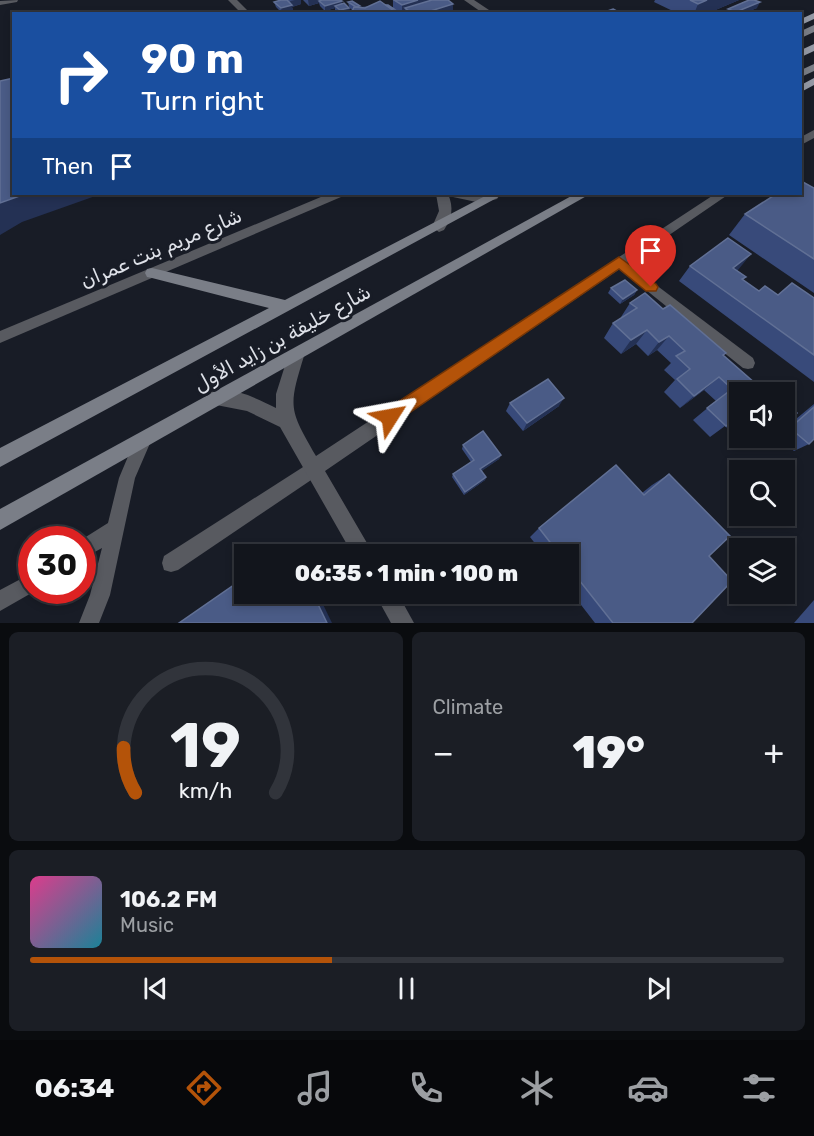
<!DOCTYPE html>
<meta charset="utf-8">
<style>
:root{--surface:#12151c;--page:#1b1e25;--text:#f1f3f6;--muted:#9c9fa3;--line:#31343b;--accent:#b45309}
body{margin:0;font-family:Rubik,"Noto Sans Arabic",sans-serif;background:var(--page);color:var(--text);height:100vh;display:flex;flex-direction:column;font-size:22px;white-space:nowrap}
*{box-sizing:border-box;margin:0}
p{font-size:20px;color:var(--muted)}
.icon{flex:none;width:33px;height:33px;fill:none;stroke:currentColor;stroke-width:2;stroke-linecap:round;stroke-linejoin:round}
.map{position:relative;height:623px;overflow:hidden}
.sheet{display:flex;flex-direction:column;gap:9px;padding:9px;background:#0a0c0f;flex:1}
.sheet>*{flex:none}
.top-card{position:absolute;left:12px;top:12px;width:790px;height:183px;border-radius:0px;box-shadow:0 3px 9px #0003,0 0 0 2px var(--line);background:#1a4fa0;color:#fff;overflow:hidden}
.buttons{position:absolute;left:729px;top:382px;display:grid;gap:12px}
.buttons a{display:grid;place-items:center;width:66px;height:66px;border-radius:0px;background:var(--surface);box-shadow:0 3px 9px #0003,0 0 0 2px var(--line);font-size:30px}
.speed{position:absolute;left:18px;top:526px;display:flex;gap:12px;font-size:30px;font-weight:700;text-align:center}
.speed>*{display:grid;place-content:center;width:78px;height:78px;border-radius:50%;background:var(--surface);box-shadow:0 3px 9px #0003,0 0 0 2px var(--line);line-height:1}
.speed .limit{border:9px solid #d22;background:#fff;color:#111}
.pin{position:absolute;display:grid;place-items:center;width:51px;height:51px;color:#fff;margin:-62px -26px;border-radius:50% 50% 50% 0;rotate:-45deg;box-shadow:0 0 6px #0007}
.pin .icon{rotate:45deg}
.me{position:absolute;width:66px;margin:-33px;rotate:56deg;stroke-linejoin:round;filter:drop-shadow(0 0 4px #0008)}
.turn{display:flex;align-items:center;gap:21px;height:126px;padding:0 30px;font-size:27px}
.turn .icon{width:78px;height:78px;stroke-width:2.5}
.turn b{display:block;font-size:42px;line-height:51px}
.then{display:flex;align-items:center;height:57px;padding:0 30px;background:#0003;gap:12px;font-size:22px}
.big{font-size:45px;font-weight:800;line-height:1.1}
.sheet .widget{flex:1;display:flex;flex-direction:column;justify-content:center;gap:9px;min-width:0;padding:0 21px;border-radius:9px;background:var(--page)}
.sheet .dial{align-items:center;gap:0}
.dial svg{height:156px;overflow:visible;fill:none;stroke:var(--line);stroke-width:7;stroke-linecap:round;text-anchor:middle}
.dial text{fill:var(--text);stroke:none}
.song{display:flex;align-items:center;gap:18px}
.cover{width:72px;height:72px;border-radius:9px;background:linear-gradient(135deg,hsl(330 70% 55%),hsl(190 70% 35%))}
.played{height:6px;border-radius:3px;background:linear-gradient(90deg,var(--accent) 40%,var(--line) 40%)}
.keys{display:flex;justify-content:space-around;direction:ltr}
.heat{display:flex;justify-content:space-between;align-items:center;font-size:33px;direction:ltr}
.sheet .tiles{flex:1;display:grid;gap:9px;grid-template-columns:1fr 1fr}
.widget:last-child{grid-column:span 2}
.trip{position:absolute;left:234px;top:544px;width:345px;height:60px;border-radius:0px;background:var(--surface);box-shadow:0 3px 9px #0003,0 0 0 2px var(--line);font-weight:800;line-height:60px;text-align:center}
.menu{display:flex;height:96px;justify-content:space-around;align-items:center;background:#07080b;color:var(--muted)}
.menu .icon{width:42px;height:42px}
.menu .active{color:var(--accent)}
.menu b{font-size:27px;color:var(--text)}
.map>svg:first-child{display:block}
</style>
<div class="map">
<svg width="814" height="623" viewBox="0 0 814 623">
<rect width="100%" height="100%" fill="#181c26"/>
<g fill="none" stroke-linecap="round" stroke-linejoin="round">
<g fill="#585a60" fill-rule="evenodd">
<path d="M328,194H343L341,197L0,343V331Z"/>
<path d="M619,257L753,358L755,363L753,368L748,369L743,368L615,265L613,262Z"/>
<path d="M143,433L149,435L151,441L135,478L110,595L99,623H79L90,595L102,548L82,559L81,540L108,523L119,478L137,435Z"/>
<path d="M314,460L320,462L322,468L320,474L178,570L171,572L164,570L162,563L164,556Z"/>
<path d="M32,573V591H35L0,611V590Z"/>
</g>
<g fill="#585a60" fill-rule="evenodd">
<path d="M18,0L17,2L0,5V1Z"/>
<path d="M228,0H237L251,14H242Z"/>
<path d="M464,0H474L495,14H484Z"/>
<path d="M814,130V138L801,145V137Z"/>
<path d="M436,194H448C454,208 452,218 444,230L439,232L432,227L439,211Z"/>
<path d="M451,194H498L499,196L497,199L481,203L453,197Z"/>
<path d="M715,194H729L325,471L374,555H353L280,427L247,411L211,404L209,398L211,392C231,385 258,399 276,408V394L288,356L290,351L296,349L302,351L304,356C288,408 289,409 316,456Z"/>
<path d="M375,594H398L414,623H391Z"/>
</g>
<g fill="#7a7e87" fill-rule="evenodd">
<path d="M814,25V32L801,38V31Z"/>
<path d="M814,64V71L801,77V70Z"/>
<path d="M489,194H504L0,467V448L269,308L152,278L147,277L145,273L147,269L152,268L285,300Z"/>
<path d="M575,194H590L0,530V509Z"/>
</g>
<g fill="#9499a5" fill-rule="evenodd">
<path d="M814,13V19L801,25V19Z"/>
<path d="M814,44V51L801,57V50Z"/>
<path d="M814,78V85L801,92V85Z"/>
</g>
</g>
<g fill="#384a7a">
<path d="M287,0H301V4L292,7L293,10L282,13L276,7L274,2L287,1Z"/>
<path d="M303,0H340L342,4L349,8L350,13L338,14L335,12V8L325,11L320,6L319,3L309,6Z"/>
<path d="M393,0H448L453,13L462,14H399L394,10H352L349,7L348,2L360,7L386,5L393,8Z"/>
<path d="M655,0H739L706,14H679L654,2Z"/>
<path d="M757,8L742,14H726L728,9Z"/>
<path d="M814,188V293L729,235L745,214Z"/>
<path d="M690,266L737,270L746,277L743,280L759,291L778,295L814,298V382L679,281Z"/>
<path d="M611,288L637,290L634,295L620,304L608,293Z"/>
<path d="M630,303L663,309L723,356L740,393V438H749L742,442L725,426L710,437L693,420L716,401L704,390L680,408L664,392L675,380L664,370L671,363L657,350L648,356L636,344L621,354L604,338L613,323L622,318L621,317Z"/>
<path d="M510,403L559,406L523,431L506,411Z"/>
<path d="M814,404V439L809,444L794,451L780,438H784V429Z"/>
<path d="M463,445L501,455L499,459L481,471L486,477L485,480L464,495L452,477L453,474L471,462L462,449Z"/>
<path d="M669,474L709,556L692,623H595L568,588V555H544L530,537L539,528L642,493L652,485Z"/>
<path d="M814,600V623H794Z"/>
</g>
<g fill="#243154">
<path d="M295,0H301V4L292,7L293,10L282,13L281,8L291,5L290,1Z"/>
<path d="M308,0H330L319,1V3L309,6Z"/>
<path d="M418,0H442L405,8V14H402V5Z"/>
<path d="M707,0H739L706,14H694L698,4Z"/>
<path d="M342,1V6H335V8L325,11V6Z"/>
<path d="M760,2L757,8L742,14H735L736,12Z"/>
<path d="M453,4V14H421Z"/>
<path d="M349,8L350,13L340,14V10Z"/>
<path d="M25,194H101L22,222L0,235V203Z"/>
<path d="M751,254L738,270L720,283L733,268Z"/>
<path d="M637,290L634,295L620,304L623,299Z"/>
<path d="M647,330L636,344L621,354L631,340Z"/>
<path d="M669,336L657,350L648,356L659,342Z"/>
<path d="M719,377L704,390L680,408L694,396Z"/>
<path d="M564,398L559,406L523,431L527,423Z"/>
<path d="M501,455L499,459L479,473L480,469Z"/>
<path d="M486,477L485,480L464,495L465,492Z"/>
<path d="M290,547L298,555H293Z"/>
<path d="M313,594H318L332,623H327Z"/>
</g>
<g fill="#4a5b86" stroke="#617095" stroke-width="1.5">
<path d="M281,0H287L292,5L281,8L274,2Z"/>
<path d="M322,0H340L342,1L325,6L319,1Z"/>
<path d="M394,0H418L402,5Z"/>
<path d="M432,0H448L453,4L421,14H413L405,8Z"/>
<path d="M690,0H707L698,4Z"/>
<path d="M749,0H754L760,2L736,12L728,9Z"/>
<path d="M352,1L360,6L356,7L348,2Z"/>
<path d="M380,1L398,14H351L354,7L365,8Z"/>
<path d="M344,3L349,8L340,10L335,6Z"/>
<path d="M386,5H388L394,9H392Z"/>
<path d="M613,9L622,14H599Z"/>
<path d="M459,11L462,14H451Z"/>
<path d="M14,78V194H25L0,203V81Z"/>
<path d="M801,181L814,188V259L745,214L776,194H801Z"/>
<path d="M728,238L751,254L733,268L746,277L742,279L759,291L765,286L778,295L792,283L814,298V355L690,266Z"/>
<path d="M625,280L637,290L623,299L611,288Z"/>
<path d="M645,293L663,309L670,305L726,353L723,355L763,390L759,393H740V414L726,426L707,408L732,389L719,377L694,396L677,379L690,369L676,356L685,351L669,336L659,342L647,330L631,340L613,323L637,308L630,303Z"/>
<path d="M548,379L564,398L527,423L510,403Z"/>
<path d="M784,402L797,413L784,424Z"/>
<path d="M814,407V439L809,444L790,428Z"/>
<path d="M483,431L501,455L480,469L486,477L465,492L453,474L474,460L463,445Z"/>
<path d="M616,465L644,495L669,474L730,536L709,556L732,581L692,623H613L568,566V555H560L539,528Z"/>
<path d="M290,547L293,555H278Z"/>
<path d="M244,578V594H313L327,623H179Z"/>
</g>
<path fill="#b45309" stroke="#753606" stroke-width="1.5" d="M619,257L656,284L658,287L656,291H646L619,269L396,422L390,424L384,422L382,417L384,411Z"/>
<g text-anchor="middle" dominant-baseline="central" stroke-width="6" stroke-linejoin="round" paint-order="stroke">
<g font-size="20" fill="#dee1e8" stroke="#181c26">
<text transform="translate(161 248) rotate(-23)">شارع مريم بنت عمران</text>
<text transform="translate(282 338) rotate(-29)">شارع خليفة بن زايد الأول</text>
</g>
</g>
</svg>
<div class="buttons">
<a><svg class="icon" aria-label="sound" viewBox="0 0 24 24"><path d="M4 9h4l5-4v14l-5-4H4zM17 9q2 3 0 6"/></svg></a>
<a><svg class="icon" aria-label="search" viewBox="0 0 24 24"><circle cx="10" cy="10" r="6"/><path d="M15 15l6 6"/></svg></a>
<a><svg class="icon" aria-label="layers" viewBox="0 0 24 24"><path d="M12 4l9 5-9 5-9-5zM3 14l9 5 9-5"/></svg></a>
</div>
<div class="speed"><div class="limit">30</div></div>
<div class="pin" style="left:651px;top:287px;background:#d93025"><svg class="icon" aria-label="arrive" viewBox="0 0 24 24"><path d="M6 21V4h12l-3 4 3 4H6"/></svg></div>
<svg class="me" style="left:390px;top:417px" viewBox="-20 -20 40 40"><path d="M0-17L14 15 0 8-14 15z" fill="#b45309" stroke="#fff" stroke-width="4"/></svg>
<div class="trip">06:35 · 1 min · 100 m</div>
<div class="top-card">
<div class="turn"><svg class="icon" aria-label="right" viewBox="0 0 24 24"><path d="M7 20v-9h11M14 6l5 5-5 5"/></svg><div><b>90 m</b>Turn right</div></div>
<div class="then">Then<svg class="icon" aria-label="arrive" viewBox="0 0 24 24"><path d="M6 21V4h12l-3 4 3 4H6"/></svg></div>
</div>
</div>
<section class="sheet">
<div class="tiles">
<div class="widget dial"><svg viewBox="0 0 100 80">
<path d="M14 69A42 42 0 1 1 86 69"/>
<path d="M14 69A42 42 0 0 1 8 46" stroke="#b45309"/>
<text x="50" y="56" font-size="32" font-weight="700">19</text>
<text x="50" y="72" font-size="11">km/h</text>
</svg></div>
<div class="widget"><p>Climate</p>
<div class="heat"><a>−</a><b class="big">19°</b><a>+</a></div>
</div>
<div class="widget">
<div class="song"><i class="cover"></i><div><b>106.2 FM</b><p>Music</p></div></div>
<div class="played"></div>
<div class="keys"><svg class="icon" aria-label="previous" viewBox="0 0 24 24"><path d="M18 5L8 12l10 7zM5 5v14"/></svg><svg class="icon" aria-label="pause" viewBox="0 0 24 24"><path d="M8 5v14M16 5v14"/></svg><svg class="icon" aria-label="next" viewBox="0 0 24 24"><path d="M6 5l10 7-10 7zM19 5v14"/></svg></div>
</div>
</div>
</section>
<nav class="menu">
<b>06:34</b>
<svg class="icon active" aria-label="directions" viewBox="0 0 24 24"><path d="M12 3l9 9-9 9-9-9zM9 14v-3h6M13 9l2 2-2 2"/></svg>
<svg class="icon" aria-label="music" viewBox="0 0 24 24"><path d="M9 18V5l10-2v13"/><circle cx="6" cy="18" r="3"/><circle cx="16" cy="16" r="3"/></svg>
<svg class="icon" aria-label="phone" viewBox="0 0 24 24"><path d="M5 4h4l2 5-3 2q2 4 5 5l2-3 5 2v4C11 20 4 13 5 4z"/></svg>
<svg class="icon" aria-label="climate" viewBox="0 0 24 24"><path d="M12 3v18M4 7l16 10M4 17L20 7"/></svg>
<svg class="icon" aria-label="car" viewBox="0 0 24 24"><path d="M5 17H2v-5l4-1 3-4h7l3 4 3 1v5h-3M9 17h6M6 11h13"/><circle cx="7" cy="17" r="2"/><circle cx="17" cy="17" r="2"/></svg>
<svg class="icon" aria-label="filters" viewBox="0 0 24 24"><path d="M4 7h16M4 17h16"/><circle cx="9" cy="7" r="2"/><circle cx="15" cy="17" r="2"/></svg>
</nav>
